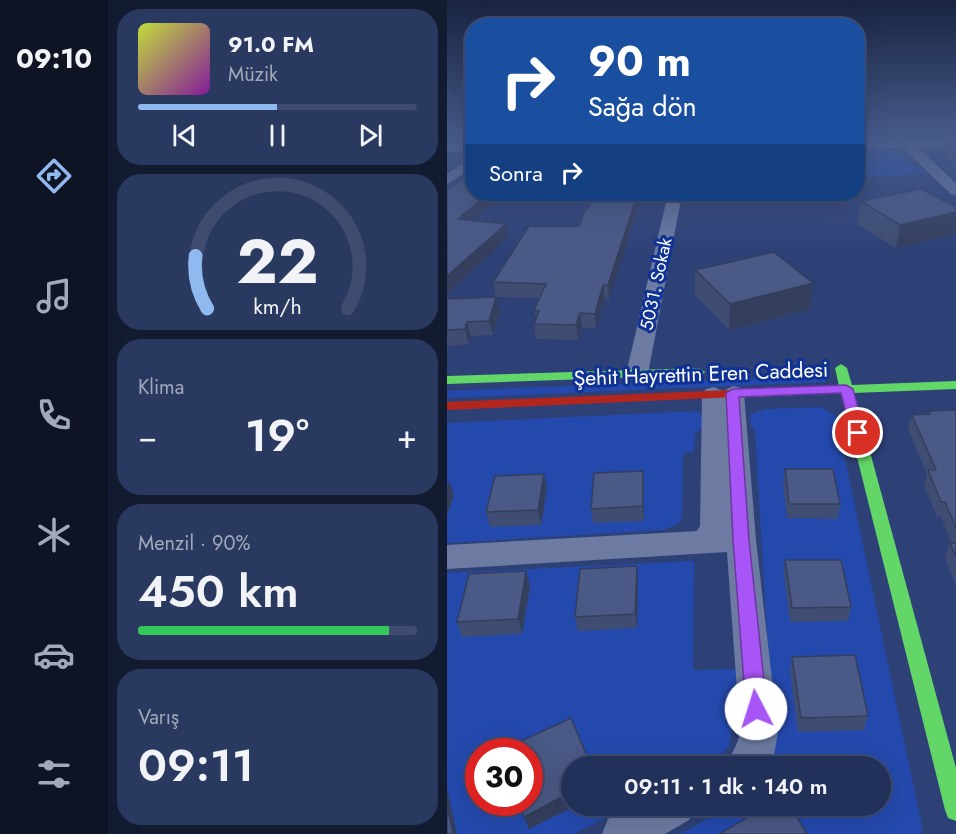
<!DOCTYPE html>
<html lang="tr">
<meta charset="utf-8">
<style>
:root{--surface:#223159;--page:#2a395f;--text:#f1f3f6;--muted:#a2a9ba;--line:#3f4c6f;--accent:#90b9f0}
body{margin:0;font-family:Jost,sans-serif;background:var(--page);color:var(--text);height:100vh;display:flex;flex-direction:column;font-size:22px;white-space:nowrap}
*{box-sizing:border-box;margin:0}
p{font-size:20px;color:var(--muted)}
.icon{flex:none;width:33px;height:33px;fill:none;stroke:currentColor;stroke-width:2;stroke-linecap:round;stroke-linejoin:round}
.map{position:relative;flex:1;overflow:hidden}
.drawer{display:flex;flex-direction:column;gap:9px;padding:9px;background:#131b31;width:339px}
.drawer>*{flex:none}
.banner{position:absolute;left:18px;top:18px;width:400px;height:183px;border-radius:24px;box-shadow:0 6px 24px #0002,0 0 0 2px var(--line);background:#1a4fa0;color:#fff;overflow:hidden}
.speed{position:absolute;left:18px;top:738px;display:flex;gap:12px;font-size:30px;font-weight:700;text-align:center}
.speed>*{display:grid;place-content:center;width:78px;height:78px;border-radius:50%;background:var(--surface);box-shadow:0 6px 24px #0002,0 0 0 2px var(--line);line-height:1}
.speed .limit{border:9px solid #d22;background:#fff;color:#111}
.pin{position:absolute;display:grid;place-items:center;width:51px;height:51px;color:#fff;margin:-26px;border:3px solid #fff;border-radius:50%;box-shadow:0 2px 6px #0007}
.me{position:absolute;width:66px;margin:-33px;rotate:355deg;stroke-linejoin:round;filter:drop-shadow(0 0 4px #0008)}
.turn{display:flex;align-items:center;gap:21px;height:126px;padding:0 24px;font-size:27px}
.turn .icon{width:78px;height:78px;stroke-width:2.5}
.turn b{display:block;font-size:42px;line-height:51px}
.then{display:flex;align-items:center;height:57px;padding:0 24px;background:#0003;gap:12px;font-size:22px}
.big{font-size:45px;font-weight:600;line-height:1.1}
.drawer .widget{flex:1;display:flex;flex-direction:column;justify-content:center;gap:9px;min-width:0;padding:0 21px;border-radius:24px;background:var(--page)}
.drawer .dial{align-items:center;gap:0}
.dial svg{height:156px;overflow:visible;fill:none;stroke:var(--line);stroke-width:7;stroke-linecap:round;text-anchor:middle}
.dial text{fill:var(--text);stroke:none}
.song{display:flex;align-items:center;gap:18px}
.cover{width:72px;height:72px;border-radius:9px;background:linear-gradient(135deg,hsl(70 70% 55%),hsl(290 70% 35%))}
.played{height:6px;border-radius:3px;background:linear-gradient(90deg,var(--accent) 50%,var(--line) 50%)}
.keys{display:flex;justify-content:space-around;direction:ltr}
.heat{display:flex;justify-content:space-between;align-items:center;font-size:33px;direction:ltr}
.charge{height:9px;border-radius:4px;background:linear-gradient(90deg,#34c759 90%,var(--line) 0)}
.trip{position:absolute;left:114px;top:756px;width:330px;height:60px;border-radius:30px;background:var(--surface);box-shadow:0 6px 24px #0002,0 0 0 2px var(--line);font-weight:600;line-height:60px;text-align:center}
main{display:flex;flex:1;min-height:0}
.menu{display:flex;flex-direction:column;width:108px;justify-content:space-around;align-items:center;background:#0e1424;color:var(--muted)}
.menu .icon{width:42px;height:42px}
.menu .active{color:var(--accent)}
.menu b{font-size:27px;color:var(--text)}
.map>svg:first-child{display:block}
</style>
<main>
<nav class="menu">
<b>09:10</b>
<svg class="icon active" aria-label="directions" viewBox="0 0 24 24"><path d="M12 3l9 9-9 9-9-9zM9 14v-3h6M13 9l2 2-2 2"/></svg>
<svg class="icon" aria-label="music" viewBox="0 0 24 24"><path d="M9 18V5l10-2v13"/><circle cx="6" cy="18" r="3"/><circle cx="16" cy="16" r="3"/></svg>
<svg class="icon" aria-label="phone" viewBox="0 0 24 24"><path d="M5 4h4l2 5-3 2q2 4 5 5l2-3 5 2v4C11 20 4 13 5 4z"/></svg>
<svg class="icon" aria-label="climate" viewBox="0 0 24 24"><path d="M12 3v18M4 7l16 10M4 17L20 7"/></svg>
<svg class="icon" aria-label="car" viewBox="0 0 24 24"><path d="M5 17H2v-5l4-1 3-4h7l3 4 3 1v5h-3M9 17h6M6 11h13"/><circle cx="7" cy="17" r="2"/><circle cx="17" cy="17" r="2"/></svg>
<svg class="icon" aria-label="filters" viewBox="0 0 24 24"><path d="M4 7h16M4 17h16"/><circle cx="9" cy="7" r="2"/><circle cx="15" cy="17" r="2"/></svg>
</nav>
<section class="drawer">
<div class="widget">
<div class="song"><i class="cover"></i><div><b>91.0 FM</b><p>Müzik</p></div></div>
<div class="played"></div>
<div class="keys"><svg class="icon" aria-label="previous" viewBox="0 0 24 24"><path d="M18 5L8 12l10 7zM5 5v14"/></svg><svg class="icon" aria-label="pause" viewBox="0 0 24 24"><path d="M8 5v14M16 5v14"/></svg><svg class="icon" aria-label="next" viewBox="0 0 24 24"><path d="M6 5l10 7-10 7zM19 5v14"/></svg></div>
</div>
<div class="widget dial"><svg viewBox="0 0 100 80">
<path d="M14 69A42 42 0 1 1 86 69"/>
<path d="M14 69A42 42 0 0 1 8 42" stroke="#90b9f0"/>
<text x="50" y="56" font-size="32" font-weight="700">22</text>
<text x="50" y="72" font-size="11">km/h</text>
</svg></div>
<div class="widget"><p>Klima</p>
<div class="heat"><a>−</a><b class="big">19°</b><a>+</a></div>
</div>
<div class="widget"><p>Menzil · 90%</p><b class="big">450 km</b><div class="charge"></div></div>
<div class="widget"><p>Varış</p><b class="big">09:11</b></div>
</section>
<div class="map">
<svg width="509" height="834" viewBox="0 0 509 834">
<rect width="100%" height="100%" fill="#2e4177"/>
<g fill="#2449ad" fill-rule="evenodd">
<path d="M411,147C446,148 450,152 477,174L411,177Z"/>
<path d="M378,375L379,382L0,398V391Z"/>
<path d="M374,407L389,416L475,827L474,834H233L284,806H434V766H321L327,749L308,430L304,427L303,415L318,409Z"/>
<path d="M250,411L258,417L257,427L248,433L247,452L236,453L235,516L232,523L217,530L0,543V423Z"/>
<path d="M247,561L246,670L292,669L282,746L270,759L256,766H124V806H181L127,834H0V573ZM32,752H82V802H32Z"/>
</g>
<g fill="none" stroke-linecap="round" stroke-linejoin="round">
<g fill="#6d7ba2" fill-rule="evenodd">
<path d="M452,136H458L462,140L509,139V147H470L509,183V195L504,194L456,148L411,149V141H449Z"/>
<rect x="0" y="144" width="26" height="8"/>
<path d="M26,157V168L0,184V174Z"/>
<path d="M221,194H235L201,374L198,379L190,381L182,379L179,374Z"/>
<path d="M286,386L294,388L297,393L309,540L331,732L327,755L322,766H279C284,754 291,745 293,732L280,552L0,569V545L250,531L253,526L255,394L259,389L267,387L276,391Z"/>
<path d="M187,806H248L242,820L218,834H155L161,819Z"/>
</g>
<g fill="#63d668" fill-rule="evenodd">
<path d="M394,364L400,368L405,385L509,381V389L407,393L509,768V821L501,818L498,810L394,393L306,397L300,393L306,389L392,386L388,368Z"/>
<path d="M252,368L258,372L256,375L0,384V376Z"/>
</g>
<path fill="#b3261e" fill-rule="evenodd" d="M306,389L311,390L312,393L311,396L0,410V402Z"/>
</g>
<g fill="#404d72">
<path d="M502,136H509V165L498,155Z"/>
<path d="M474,189L449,248L410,224L414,201Z"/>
<path d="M147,194H199L190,211L162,299H158L149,329L135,328L131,340L89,339L87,324L89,318L87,310L93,298L49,297L46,282L132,226L141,208Z"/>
<path d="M248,270L366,283L363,309L282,330L248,295Z"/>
<path d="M0,299L52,312L46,335L24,336L21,344L0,346Z"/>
<path d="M509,410V585L498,558L503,543H504L494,516L490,517L477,485L480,474L461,429L465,415L480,414L481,411Z"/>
<path d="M338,469L393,504L391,519L340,518L336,483Z"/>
<path d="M197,485V521L146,523L144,509Z"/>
<path d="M100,488L94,525L43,527L39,512Z"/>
<path d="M338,560L404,607L401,621L343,622L337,575Z"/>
<path d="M191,581L190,628L131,631L128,617Z"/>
<path d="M83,586L75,634L15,637L10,622Z"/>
<path d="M345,657L421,716L417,730L351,732L343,671Z"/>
</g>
<g fill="#343e5d">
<path d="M42,194H60L19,226L11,219L15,215Z"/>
<path d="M192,194H199L190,211L162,299L161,285L189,199Z"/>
<path d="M509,212V234L449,248L453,225Z"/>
<path d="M59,224L61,237L0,294V276Z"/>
<path d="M366,283L363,309L282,330L283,304Z"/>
<path d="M156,285L158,299L149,329L148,314Z"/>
<path d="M49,297L52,312L46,335L42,321Z"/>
<path d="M133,313L135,328L131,340L129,325Z"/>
<path d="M20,322L24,336L21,344L18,329Z"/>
<path d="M196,471L197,485V521L196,506Z"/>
<path d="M97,474L100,488L94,525L91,510Z"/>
<path d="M2,480L7,495L0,516V487Z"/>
<path d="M190,566L191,581L190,628L188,614Z"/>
<path d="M79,571L83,586L75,634L71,619Z"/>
<path d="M0,788L10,834H6L0,806Z"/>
<path d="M124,792V806H128L82,829L77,817Z"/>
</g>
<g fill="#4a5985" stroke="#343e5d" stroke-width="1.5">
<path d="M503,136H509V141Z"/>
<path d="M26,172V194H42L15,215H17L11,219L59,224L0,276V191Z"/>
<path d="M474,189L509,207V212L453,225L414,201Z"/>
<path d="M147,194H192L189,199L161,285H156L148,314L133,313L129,325L87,324L92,311L87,310L99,284L46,282L82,226H132L139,208H141Z"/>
<path d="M327,252L366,283L283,304L248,270Z"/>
<path d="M49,297L42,321L20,322L18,329L0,330V299Z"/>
<path d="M509,410V528L498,502H494L481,470H489L465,415L483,414L481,411Z"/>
<path d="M338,469H386L393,504H342Z"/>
<path d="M196,471V506L144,509L147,473Z"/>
<path d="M97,474L91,510L39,512L48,476Z"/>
<path d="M503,543H509V557Z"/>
<path d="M338,560H394L404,607L345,608Z"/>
<path d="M190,566L188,614L128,617L133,569Z"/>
<path d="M79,571L71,619L10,622L22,574Z"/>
<path d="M408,655L421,716L354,718L345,657Z"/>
<path d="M124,718L144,766H124V792L77,817L73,802H82V752H58L57,749Z"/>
<path d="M0,806L6,834H0Z"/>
<path d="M321,806H343L360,834H272Z"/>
</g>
<linearGradient id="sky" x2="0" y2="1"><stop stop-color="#192441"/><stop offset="0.54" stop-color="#465a8a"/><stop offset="1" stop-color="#465a8a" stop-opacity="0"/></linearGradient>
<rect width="509" height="253" fill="url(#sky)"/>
<path fill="#a855f7" stroke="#6d37a1" stroke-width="1.5" d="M399,385L406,389L418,433L416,436L411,438L404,433L394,393L292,397L302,540L320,709L316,716L309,719L302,716L299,709L286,540L279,393L286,389Z"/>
<g text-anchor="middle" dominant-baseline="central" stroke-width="6" stroke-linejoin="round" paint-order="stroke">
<g font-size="18" fill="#fff" stroke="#103295">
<text transform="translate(209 284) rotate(-78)">5031. Sokak</text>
</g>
<g font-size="21" fill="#fff" stroke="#103295">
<text transform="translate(254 374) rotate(-2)">Şehit Hayrettin Eren Caddesi</text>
</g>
</g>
</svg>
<div class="speed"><div class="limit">30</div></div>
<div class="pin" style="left:411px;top:433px;background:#d93025"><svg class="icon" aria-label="arrive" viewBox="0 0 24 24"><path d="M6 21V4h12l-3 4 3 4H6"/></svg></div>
<svg class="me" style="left:309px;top:709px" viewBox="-20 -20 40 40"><circle r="19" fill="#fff"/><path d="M0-13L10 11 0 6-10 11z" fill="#a855f7"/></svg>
<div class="trip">09:11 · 1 dk · 140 m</div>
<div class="banner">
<div class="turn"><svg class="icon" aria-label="right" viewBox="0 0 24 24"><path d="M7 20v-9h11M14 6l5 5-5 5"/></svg><div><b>90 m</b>Sağa dön</div></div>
<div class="then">Sonra<svg class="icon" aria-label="right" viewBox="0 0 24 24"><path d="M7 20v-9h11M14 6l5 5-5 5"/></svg></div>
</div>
</div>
</main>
